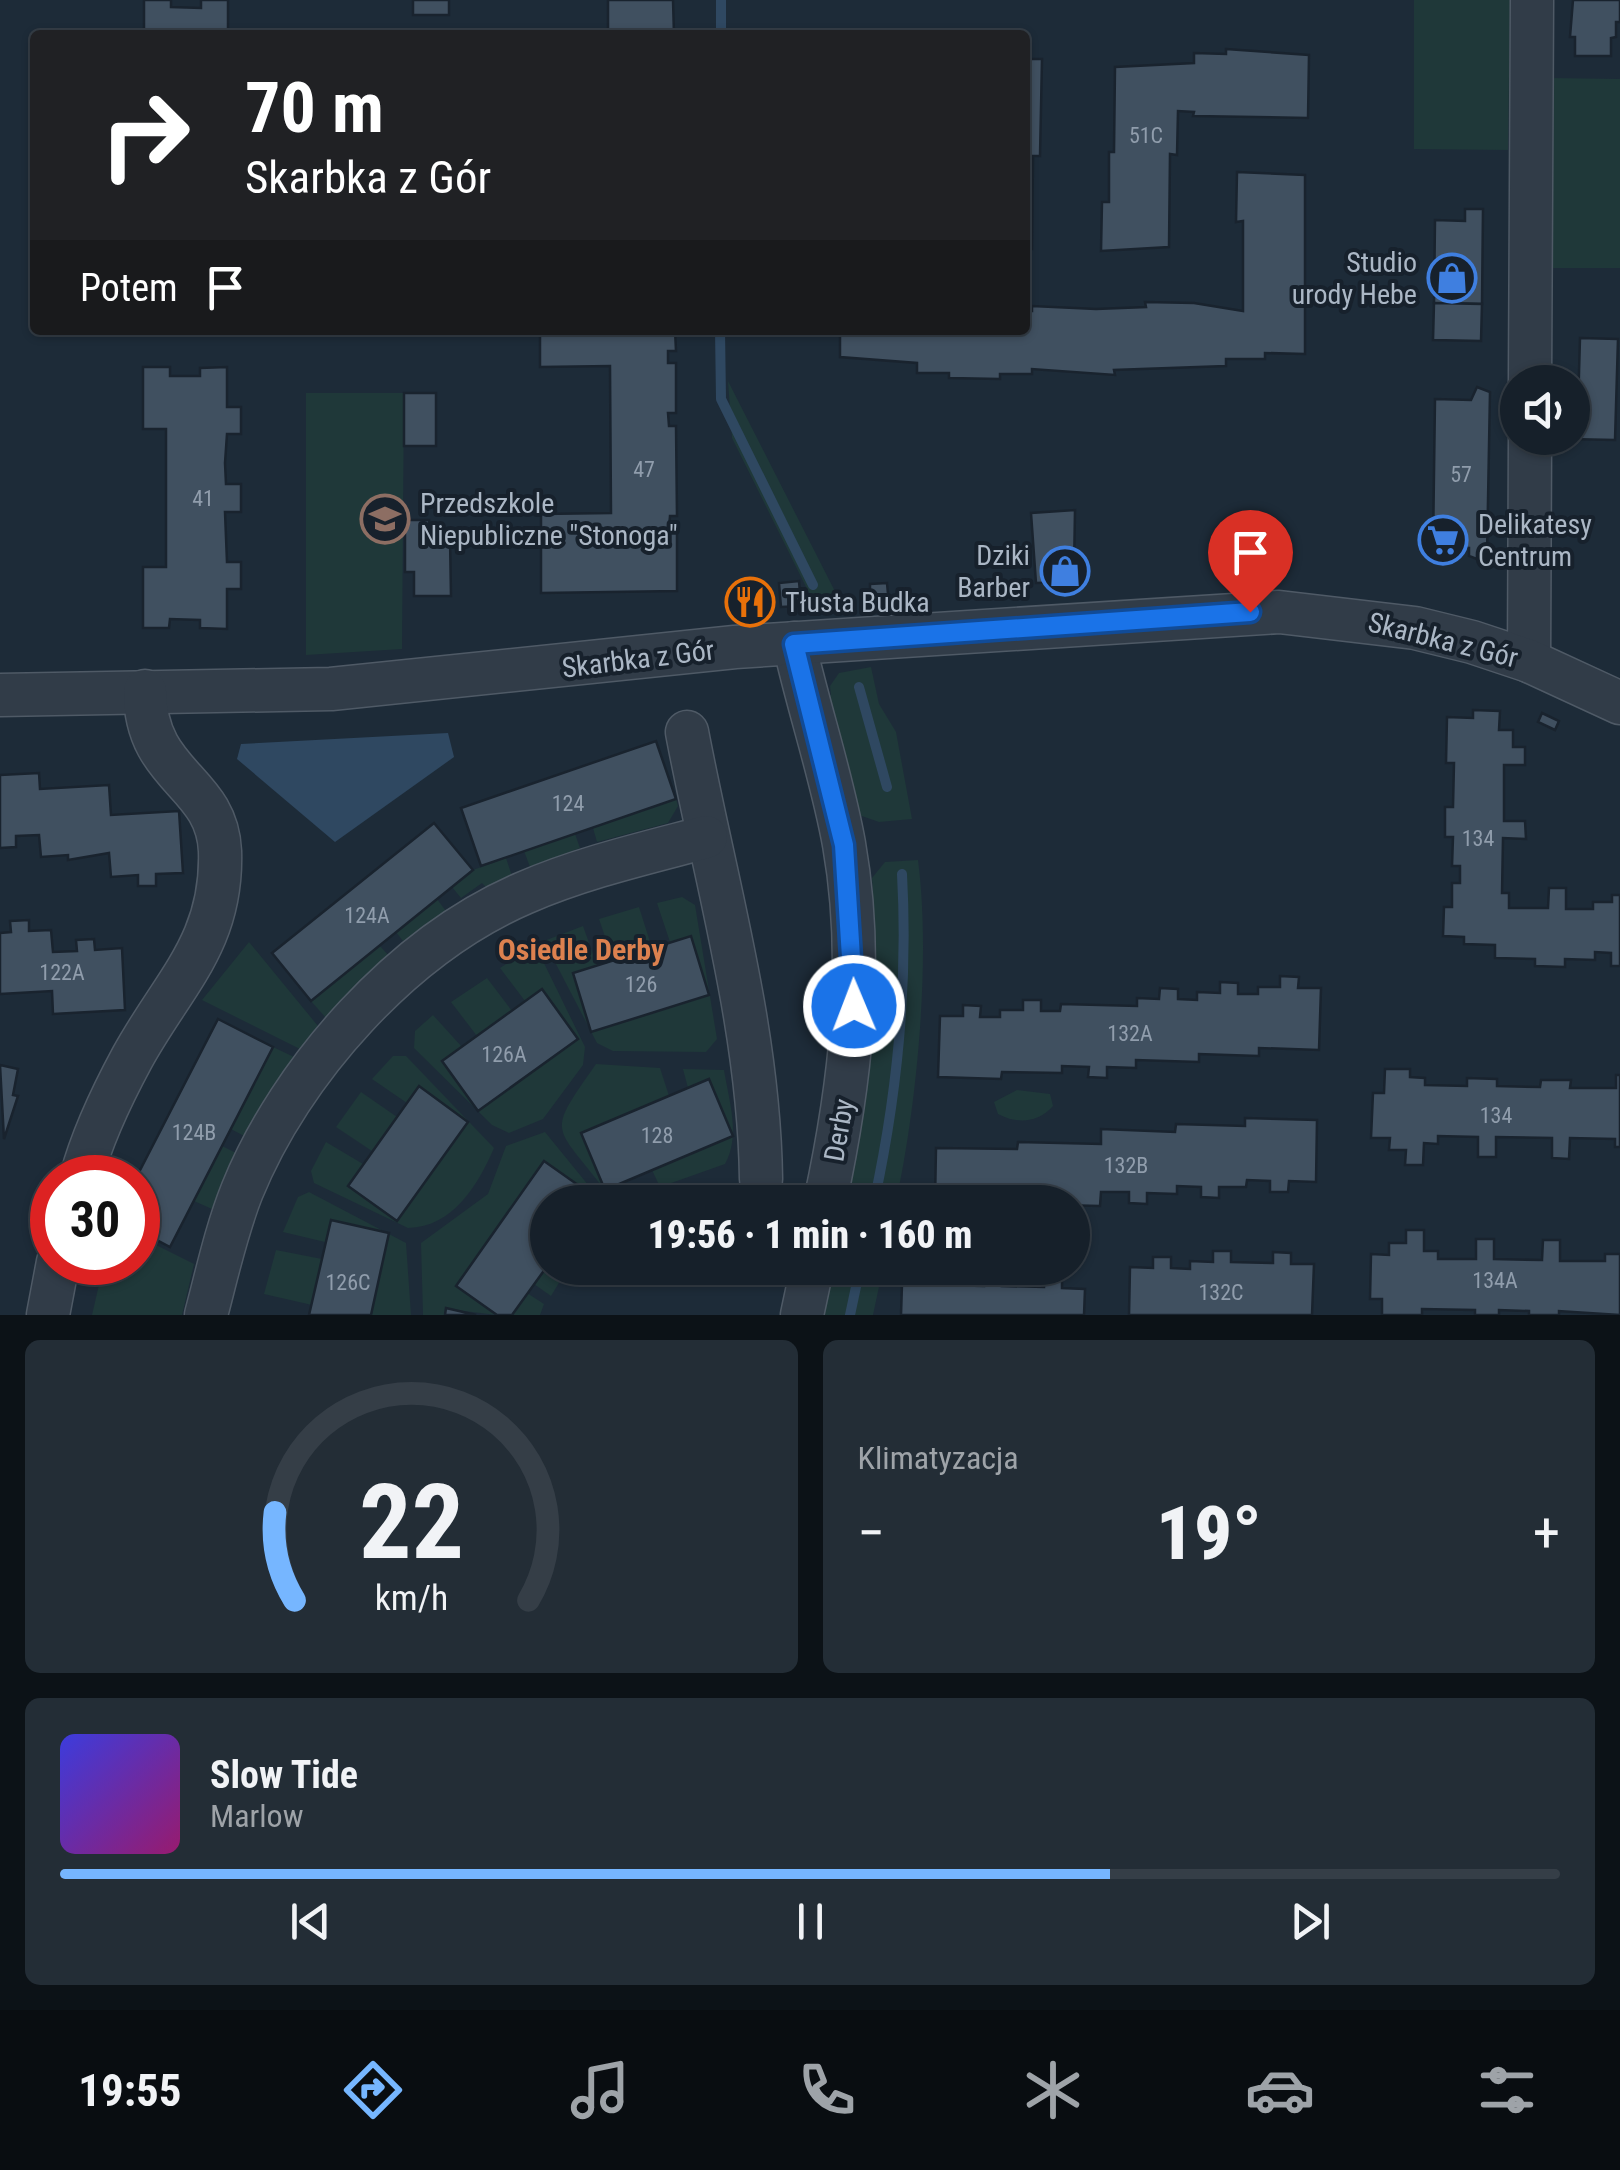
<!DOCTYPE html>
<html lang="pl">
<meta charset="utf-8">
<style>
:root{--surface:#16202a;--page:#232d36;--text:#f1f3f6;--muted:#9ea3a8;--line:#353e47;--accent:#76b6ff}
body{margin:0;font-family:"Roboto Condensed",sans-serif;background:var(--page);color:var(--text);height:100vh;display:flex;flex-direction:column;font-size:38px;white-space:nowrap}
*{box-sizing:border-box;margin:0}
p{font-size:32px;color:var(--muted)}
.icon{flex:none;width:55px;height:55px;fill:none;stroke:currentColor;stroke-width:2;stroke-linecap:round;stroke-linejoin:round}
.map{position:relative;height:1315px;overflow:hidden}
.drawer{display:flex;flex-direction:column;gap:25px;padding:25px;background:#0c1217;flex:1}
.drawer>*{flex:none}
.top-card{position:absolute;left:30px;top:30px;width:1000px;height:305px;border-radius:10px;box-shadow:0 2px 8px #0004,0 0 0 2px var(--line);background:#202124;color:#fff;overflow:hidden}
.tools{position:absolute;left:1500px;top:365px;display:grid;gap:20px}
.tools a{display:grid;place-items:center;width:90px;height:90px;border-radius:50%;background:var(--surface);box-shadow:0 2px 8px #0004,0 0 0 2px var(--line);font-size:50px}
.speed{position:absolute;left:30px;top:1155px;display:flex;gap:20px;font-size:50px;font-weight:700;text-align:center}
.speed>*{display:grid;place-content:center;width:130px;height:130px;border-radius:50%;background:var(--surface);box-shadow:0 2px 8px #0004,0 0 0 2px var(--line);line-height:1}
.speed .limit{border:15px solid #d22;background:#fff;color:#111}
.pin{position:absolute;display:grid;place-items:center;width:85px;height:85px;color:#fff;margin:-102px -42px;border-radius:50% 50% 50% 0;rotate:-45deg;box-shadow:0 0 10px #0007}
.pin .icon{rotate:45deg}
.me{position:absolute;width:110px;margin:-55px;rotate:359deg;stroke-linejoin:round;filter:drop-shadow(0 0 8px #0008)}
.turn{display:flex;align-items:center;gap:35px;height:210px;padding:0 50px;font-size:45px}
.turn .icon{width:130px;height:130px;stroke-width:2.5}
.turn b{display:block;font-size:70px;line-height:85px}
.then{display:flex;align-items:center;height:95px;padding:0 50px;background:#0003;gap:20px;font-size:38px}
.big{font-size:75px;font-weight:800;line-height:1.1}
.drawer .card{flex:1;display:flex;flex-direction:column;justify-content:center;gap:15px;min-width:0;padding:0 35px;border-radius:15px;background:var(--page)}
.drawer .dial{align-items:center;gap:0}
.dial svg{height:260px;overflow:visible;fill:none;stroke:var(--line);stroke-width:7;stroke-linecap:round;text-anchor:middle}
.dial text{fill:var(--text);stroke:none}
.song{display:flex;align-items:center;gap:30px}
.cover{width:120px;height:120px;border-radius:15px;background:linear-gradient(135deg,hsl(240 70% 55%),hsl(320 70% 35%))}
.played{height:10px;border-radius:5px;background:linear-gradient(90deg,var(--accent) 70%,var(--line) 70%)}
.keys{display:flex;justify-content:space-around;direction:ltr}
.heat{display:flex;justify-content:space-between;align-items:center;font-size:55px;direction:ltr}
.drawer .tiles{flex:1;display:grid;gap:25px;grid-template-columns:1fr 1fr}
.card:last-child{grid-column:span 2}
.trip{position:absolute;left:530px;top:1185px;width:560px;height:100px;border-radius:50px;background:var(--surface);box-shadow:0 2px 8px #0004,0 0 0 2px var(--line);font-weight:800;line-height:100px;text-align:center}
.menu{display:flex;height:160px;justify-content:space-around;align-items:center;background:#090d11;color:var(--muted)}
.menu .icon{width:70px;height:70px}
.menu .current{color:var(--accent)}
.menu b{font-size:45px;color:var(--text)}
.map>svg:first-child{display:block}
</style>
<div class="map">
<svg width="1620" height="1315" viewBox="0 0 1620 1315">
<rect width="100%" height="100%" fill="#1d2b38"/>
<g fill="#1f3839">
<path d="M1414,0H1510L1508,150L1414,149Z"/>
<path d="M1549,78L1620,79V268H1547Z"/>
<path d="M728,381L845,611H818L732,438Z"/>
<path d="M306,393H404L402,649L306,655Z"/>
<path d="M871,667L879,704L896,732L912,819L879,822L859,815L824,698L831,695L830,686L839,673Z"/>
<path d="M676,799L678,806L668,823L597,842L593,828Z"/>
<path d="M575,834L580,848L530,867L524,851Z"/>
<path d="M506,858L512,876L486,887L482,883L461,898L452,887L473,870Z"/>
<path d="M918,860C931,959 917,1105 896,1202H840L865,895L873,893L872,878L885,862Z"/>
<path d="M682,897L695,905L717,1039L706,1052L613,1051L597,1043L544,941L583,926L597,965L573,973L591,1031L708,995L691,936L670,942L657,903Z"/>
<path d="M437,899L448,914L403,941L396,932Z"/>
<path d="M639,907L652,948L613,960L599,919Z"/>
<path d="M249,942L318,1026L300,1049L202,1000Z"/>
<path d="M379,945L389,956L326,1018L311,1001Z"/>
<path d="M525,952L541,957L585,1047L583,1065L543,1119L509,1133L492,1125L414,1048L415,1031L433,1015L462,1047L443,1062L479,1111L578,1039L542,989L525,1001L500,968Z"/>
<path d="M487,978L512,1011L477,1036L451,1002Z"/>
<path d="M273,1047L294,1057L244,1136L231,1129Z"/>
<path d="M393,1056H406L494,1148C478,1185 453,1227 408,1228L314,1183L311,1171L326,1142L363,1164L348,1186L397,1221L467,1122L419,1087L407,1103L372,1079Z"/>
<path d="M596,1064L660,1068L669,1096L582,1133L605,1190C553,1122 546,1136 596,1064Z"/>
<path d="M683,1069L724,1070C729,1101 741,1136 725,1164L660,1187L652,1170L733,1136L709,1079L688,1088Z"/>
<path d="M1017,1090L1050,1094L1053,1106C1038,1123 1017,1124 998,1114L994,1102Z"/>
<path d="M361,1092L397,1117L372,1151L336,1127Z"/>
<path d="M545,1132L602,1202H591L595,1197L544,1161L497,1315L447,1309L445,1315H423L421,1243L488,1194L506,1146Z"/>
<path d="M222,1146L236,1153L212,1209L194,1201Z"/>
<path d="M309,1192L406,1243L411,1315H371L389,1233L331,1220L325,1242L283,1232L298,1197Z"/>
<path d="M138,1236L194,1264L182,1315H92L104,1263L138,1262Z"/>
<path d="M276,1250L322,1259L312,1305L264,1294Z"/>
<path d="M547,1265L568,1268L551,1296L534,1284Z"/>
<path d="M827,1268H883L873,1315H817Z"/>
<path d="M527,1293L544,1304L540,1315H512Z"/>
</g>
<path fill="#2f4861" d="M448,733L454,757L335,842L237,759L241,744Z"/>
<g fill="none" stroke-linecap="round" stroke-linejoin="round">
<g stroke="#2f4861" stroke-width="10">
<path d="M721,35V0"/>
<path d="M720,330L721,399L813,585"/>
<path d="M859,687L887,787"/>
<path d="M874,1202C897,1096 908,983 902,874"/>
<path d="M850,1315L860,1268"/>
</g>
</g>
<g fill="#405060" stroke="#19232e" stroke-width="2.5">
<path d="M144,0H171V7L201,8V0H228V35H144Z"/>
<path d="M449,0V15H413V0Z"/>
<path d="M608,0H673L674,35H608Z"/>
<path d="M1573,0H1620V22H1616V37L1611,38V56H1575V37H1570Z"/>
<path d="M1226,49L1309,55L1308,118L1193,116L1194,112L1178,111L1177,155L1170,154L1169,247L1101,251L1102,202H1109V152H1114L1115,67L1194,63V53L1226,54Z"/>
<path d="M1025,59H1042L1040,156H1033L1032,249H1025Z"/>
<path d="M1237,172L1305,175V354L1265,353V359H1226V366L1114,370L1115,375L1032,369V374H1000V379L949,378V373H917V363L840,357V330H1025V311H1032V306L1096,309L1146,307L1145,302L1194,303L1243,311V221L1236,222Z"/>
<path d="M1465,209H1483L1482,304L1434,303L1435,220L1465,221Z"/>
<path d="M1434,303L1482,304L1481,341L1433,340Z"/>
<path d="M540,330H675L676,351H668V363H676V413H668L669,426H676L677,516H670L669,528H677V591L541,593V514L611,513L610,366L540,367Z"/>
<path d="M1580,338L1618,339L1615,440L1568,439L1572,438V408H1578Z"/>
<path d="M143,367H170V376H200V368L227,367V407H241V434H227L225,463L226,484H241V512H225L227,562H241V589H227V629L200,628V620L170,619L169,628H143V567H166V429H143Z"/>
<path d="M1477,387L1490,392L1487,556L1482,561L1469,556V548L1433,547L1435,399L1471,400Z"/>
<rect x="404" y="393" width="32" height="53"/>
<path d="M1075,510L1074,570L1064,582L1036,583L1031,513Z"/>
<path d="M405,520H429V526H442L441,538H450L451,596H414V572H405Z"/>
<path d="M799,581L801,606L781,607L779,583Z"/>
<path d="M740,582H759L760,609L741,610Z"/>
<path d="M887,583L888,594L870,595V584Z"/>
<path d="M1473,710L1500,711L1499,730H1513V747H1525V765H1504V821H1525L1526,839L1503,838L1502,893H1509V908H1548L1549,888H1566V909H1593V902H1612V895H1620V966H1611V953L1595,952V960L1565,959V967L1535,966V959L1495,958V945L1464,944V937L1443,936L1444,907H1452V883H1460V866H1452L1453,837H1445V807H1453L1454,763H1446L1447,717L1473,718Z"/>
<path d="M1542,713L1559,721L1555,730L1538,722Z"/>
<path d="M656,741L676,799L481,866L461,808Z"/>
<path d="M39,773L40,789L109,785L111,815L179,811L183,873L156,874V886H138V875L111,877L109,853L68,860V855L41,857L39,835L16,836V847L0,848V775Z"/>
<path d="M434,823L473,870L311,1001L272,953Z"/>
<path d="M29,920V931L51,930L53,952L77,951L76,940L94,939L95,950L122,948L125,1010L53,1014L52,991L0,994V933L11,932L10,921Z"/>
<path d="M691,936L709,995L591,1032L573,973Z"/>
<path d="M1280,976L1299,977L1298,988H1321L1319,1050L1259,1048V1056L1199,1054V1062L1136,1060V1068L1107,1067V1078L1088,1077L1089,1067L1062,1066V1073L1002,1072L1001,1079L938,1077L940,1016H963V1005L981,1006L980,1017H1000V1010H1023V1000H1041V1011H1060L1061,1004L1137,1006V998L1159,999L1160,988L1178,989V999L1197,1000V992L1220,993V982L1238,983V994H1258V987H1280Z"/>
<path d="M542,989L578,1039L478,1111L442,1061Z"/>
<path d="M218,1019L273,1047L170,1247L138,1230L136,1178Z"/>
<path d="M0,1065L18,1069L13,1095L18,1096L4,1139Z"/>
<path d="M1385,1069H1410V1077L1425,1078V1085L1467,1086V1078L1497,1079V1086L1540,1087L1541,1080H1571L1570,1088H1616V1075H1620V1147H1615V1139L1570,1138L1569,1159L1552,1158V1138L1496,1137V1157H1478V1137L1438,1136V1144L1424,1143L1423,1165H1405L1406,1150H1389L1390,1138H1371L1373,1093H1384Z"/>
<path d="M709,1079L733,1136L605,1190L581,1133Z"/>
<path d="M419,1086L468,1122L397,1221L348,1186Z"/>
<path d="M1245,1118L1317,1120L1316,1182L1289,1181L1288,1192H1270V1181L1247,1180L1246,1187H1219V1198L1201,1197V1187L1177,1186V1194L1147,1193V1204L1129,1203V1192H1101L1100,1206L935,1202L936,1148L1017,1149L1018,1142L1101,1144V1129L1175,1132L1176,1124L1245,1126Z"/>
<path d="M544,1161L595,1197L591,1202H548V1265L512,1315H497L456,1286Z"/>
<path d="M331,1220L389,1233L371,1315H309Z"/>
<path d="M1406,1230H1424V1251H1438V1259H1476V1239H1494V1259L1542,1260L1543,1240H1560V1261H1605V1254H1620V1315L1559,1311V1315H1529V1311L1499,1310V1315H1475V1310L1422,1309V1315H1382V1299H1370L1371,1254L1389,1255V1243H1406Z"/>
<path d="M1213,1251H1231V1262L1273,1263V1252L1291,1253V1264H1314L1312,1315H1129L1130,1267L1153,1268V1257H1171V1268L1190,1269V1261L1213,1262Z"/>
<path d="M924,1273L942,1274V1285L984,1286V1275H1003L1002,1286L1044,1287V1277H1062V1288L1085,1289L1084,1315H901L902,1284H924Z"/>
<path d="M446,1308L476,1315H445Z"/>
</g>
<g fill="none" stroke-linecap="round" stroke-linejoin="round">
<g stroke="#4f5a66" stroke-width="45">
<g id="minor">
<path d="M1530,382L1532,0"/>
<path d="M794,643C809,710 832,777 844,844C865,963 850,1086 825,1202"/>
<path d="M1529,661L1530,438"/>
<path d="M0,695L331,689L735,647L1279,612L1415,628L1472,642L1529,661L1620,703"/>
<path d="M687,732C715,880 759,1027 761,1179"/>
<path d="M81,1178C92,1137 112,1095 132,1058C173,983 223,943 220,851C217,780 145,778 145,691"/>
<path d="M48,1315L58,1262"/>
<path d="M206,1315C217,1274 226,1231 242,1191C291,1070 403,945 524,893C581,868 646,853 706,837"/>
<path d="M802,1315L812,1268"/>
</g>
</g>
<use href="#minor" stroke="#313c48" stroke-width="42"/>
</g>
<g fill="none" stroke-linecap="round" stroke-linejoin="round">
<g stroke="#114b97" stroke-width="25">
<path id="route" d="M854,1006L844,845L794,644L1250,612"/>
</g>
<use href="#route" stroke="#1a73e8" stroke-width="18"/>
</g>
<defs>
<g id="shop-ring" transform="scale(2.5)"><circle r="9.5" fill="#17212c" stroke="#3f7fe0" stroke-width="1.5"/><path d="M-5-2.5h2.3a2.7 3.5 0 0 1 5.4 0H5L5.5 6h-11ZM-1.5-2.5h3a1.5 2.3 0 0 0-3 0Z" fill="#3f7fe0"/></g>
<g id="school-ring" transform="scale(2.5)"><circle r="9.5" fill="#17212c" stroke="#8d6e63" stroke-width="1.5"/><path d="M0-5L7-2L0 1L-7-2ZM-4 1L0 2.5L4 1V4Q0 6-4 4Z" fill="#8d6e63"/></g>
<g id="supermarket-ring" transform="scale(2.5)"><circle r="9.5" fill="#17212c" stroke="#3f7fe0" stroke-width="1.5"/><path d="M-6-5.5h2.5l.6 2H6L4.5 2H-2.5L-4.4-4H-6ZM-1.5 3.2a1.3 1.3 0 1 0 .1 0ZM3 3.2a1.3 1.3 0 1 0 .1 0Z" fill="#3f7fe0"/></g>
<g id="restaurant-ring" transform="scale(2.5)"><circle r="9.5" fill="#17212c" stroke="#e8710a" stroke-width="1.5"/><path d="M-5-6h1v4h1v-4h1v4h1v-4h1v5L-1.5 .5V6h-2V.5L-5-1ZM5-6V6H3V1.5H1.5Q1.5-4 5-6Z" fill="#e8710a"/></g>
</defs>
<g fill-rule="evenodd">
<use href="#shop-ring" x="1452" y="278"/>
<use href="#school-ring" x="385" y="519"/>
<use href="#supermarket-ring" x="1443" y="540"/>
<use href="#shop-ring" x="1065" y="571"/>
<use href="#restaurant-ring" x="750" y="602"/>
</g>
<g text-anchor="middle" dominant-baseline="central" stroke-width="8" stroke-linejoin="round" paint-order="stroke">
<g font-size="22" fill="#909dac">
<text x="1146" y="135">51C</text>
<text x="644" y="469">47</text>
<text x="1461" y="474">57</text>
<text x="203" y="498">41</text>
<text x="568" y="803">124</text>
<text x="1478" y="838">134</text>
<text x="367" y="915">124A</text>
<text x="62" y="972">122A</text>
<text x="641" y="984">126</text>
<text x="1130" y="1033">132A</text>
<text x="504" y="1054">126A</text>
<text x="1496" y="1115">134</text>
<text x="194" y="1132">124B</text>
<text x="657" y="1135">128</text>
<text x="1126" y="1165">132B</text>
<text x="1495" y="1280">134A</text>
<text x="348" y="1282">126C</text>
<text x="1221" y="1292">132C</text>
</g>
<g font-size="28" fill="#abb7c5" stroke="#17212c" text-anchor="start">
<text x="1417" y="262" text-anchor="end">Studio<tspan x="1417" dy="32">urody Hebe</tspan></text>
<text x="420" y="503">Przedszkole<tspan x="420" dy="32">Niepubliczne "Stonoga"</tspan></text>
<text x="1478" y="524">Delikatesy<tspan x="1478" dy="32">Centrum</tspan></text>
<text x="1030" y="555" text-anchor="end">Dziki<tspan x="1030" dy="32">Barber</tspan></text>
<text x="785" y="602">Tłusta Budka</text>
</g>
<g font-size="28" fill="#abb7c5" stroke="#17212c">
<text transform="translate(1443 640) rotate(14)">Skarbka z Gór</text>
<text transform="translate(638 659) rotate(-7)">Skarbka z Gór</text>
<text transform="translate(839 1130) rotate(-80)">Derby</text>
</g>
<g font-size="30" font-weight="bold" fill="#dc814f" stroke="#17212c">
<text x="581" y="949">Osiedle Derby</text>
</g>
</g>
</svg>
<div class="tools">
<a><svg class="icon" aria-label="sound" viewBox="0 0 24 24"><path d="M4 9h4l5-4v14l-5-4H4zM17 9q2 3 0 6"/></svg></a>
</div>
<div class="speed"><div class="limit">30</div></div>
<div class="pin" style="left:1250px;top:612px;background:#d93025"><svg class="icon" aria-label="arrive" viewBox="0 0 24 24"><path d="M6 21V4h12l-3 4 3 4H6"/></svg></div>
<svg class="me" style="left:854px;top:1006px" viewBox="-20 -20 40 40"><circle r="17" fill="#1a73e8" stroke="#fff" stroke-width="3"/><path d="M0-11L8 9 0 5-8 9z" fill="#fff"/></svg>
<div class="trip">19:56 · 1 min · 160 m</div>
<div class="top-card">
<div class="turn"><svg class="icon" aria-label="right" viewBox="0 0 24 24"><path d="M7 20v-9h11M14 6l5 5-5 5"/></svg><div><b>70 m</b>Skarbka z Gór</div></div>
<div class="then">Potem<svg class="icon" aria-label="arrive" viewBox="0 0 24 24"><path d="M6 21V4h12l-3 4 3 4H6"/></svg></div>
</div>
</div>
<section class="drawer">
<div class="tiles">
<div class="card dial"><svg viewBox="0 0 100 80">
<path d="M14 69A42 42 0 1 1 86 69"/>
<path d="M14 69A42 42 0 0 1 8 42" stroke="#76b6ff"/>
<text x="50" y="56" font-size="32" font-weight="700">22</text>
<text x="50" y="72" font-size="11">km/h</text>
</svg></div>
<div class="card"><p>Klimatyzacja</p>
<div class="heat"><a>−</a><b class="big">19°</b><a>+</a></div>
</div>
<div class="card">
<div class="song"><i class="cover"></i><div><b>Slow Tide</b><p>Marlow</p></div></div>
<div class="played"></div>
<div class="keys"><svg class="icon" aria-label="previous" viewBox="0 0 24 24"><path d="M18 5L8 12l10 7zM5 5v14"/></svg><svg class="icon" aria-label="pause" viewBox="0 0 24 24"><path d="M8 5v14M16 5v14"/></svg><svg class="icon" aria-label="next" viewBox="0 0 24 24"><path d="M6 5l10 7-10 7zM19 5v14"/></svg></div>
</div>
</div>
</section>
<nav class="menu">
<b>19:55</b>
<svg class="icon current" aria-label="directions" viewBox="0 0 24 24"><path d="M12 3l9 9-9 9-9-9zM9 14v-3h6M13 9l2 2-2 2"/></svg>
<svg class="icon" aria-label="music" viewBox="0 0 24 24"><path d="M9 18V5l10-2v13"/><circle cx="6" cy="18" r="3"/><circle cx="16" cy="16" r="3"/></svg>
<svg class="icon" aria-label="phone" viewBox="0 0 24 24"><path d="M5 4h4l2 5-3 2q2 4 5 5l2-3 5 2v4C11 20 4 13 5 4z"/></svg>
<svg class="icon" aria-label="climate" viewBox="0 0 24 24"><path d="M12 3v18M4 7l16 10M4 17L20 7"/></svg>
<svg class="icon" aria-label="car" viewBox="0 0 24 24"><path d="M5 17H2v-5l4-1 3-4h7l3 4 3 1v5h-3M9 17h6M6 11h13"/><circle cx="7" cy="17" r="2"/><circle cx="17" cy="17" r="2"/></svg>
<svg class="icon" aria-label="filters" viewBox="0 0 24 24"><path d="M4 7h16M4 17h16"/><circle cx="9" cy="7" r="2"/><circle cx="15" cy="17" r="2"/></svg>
</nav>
